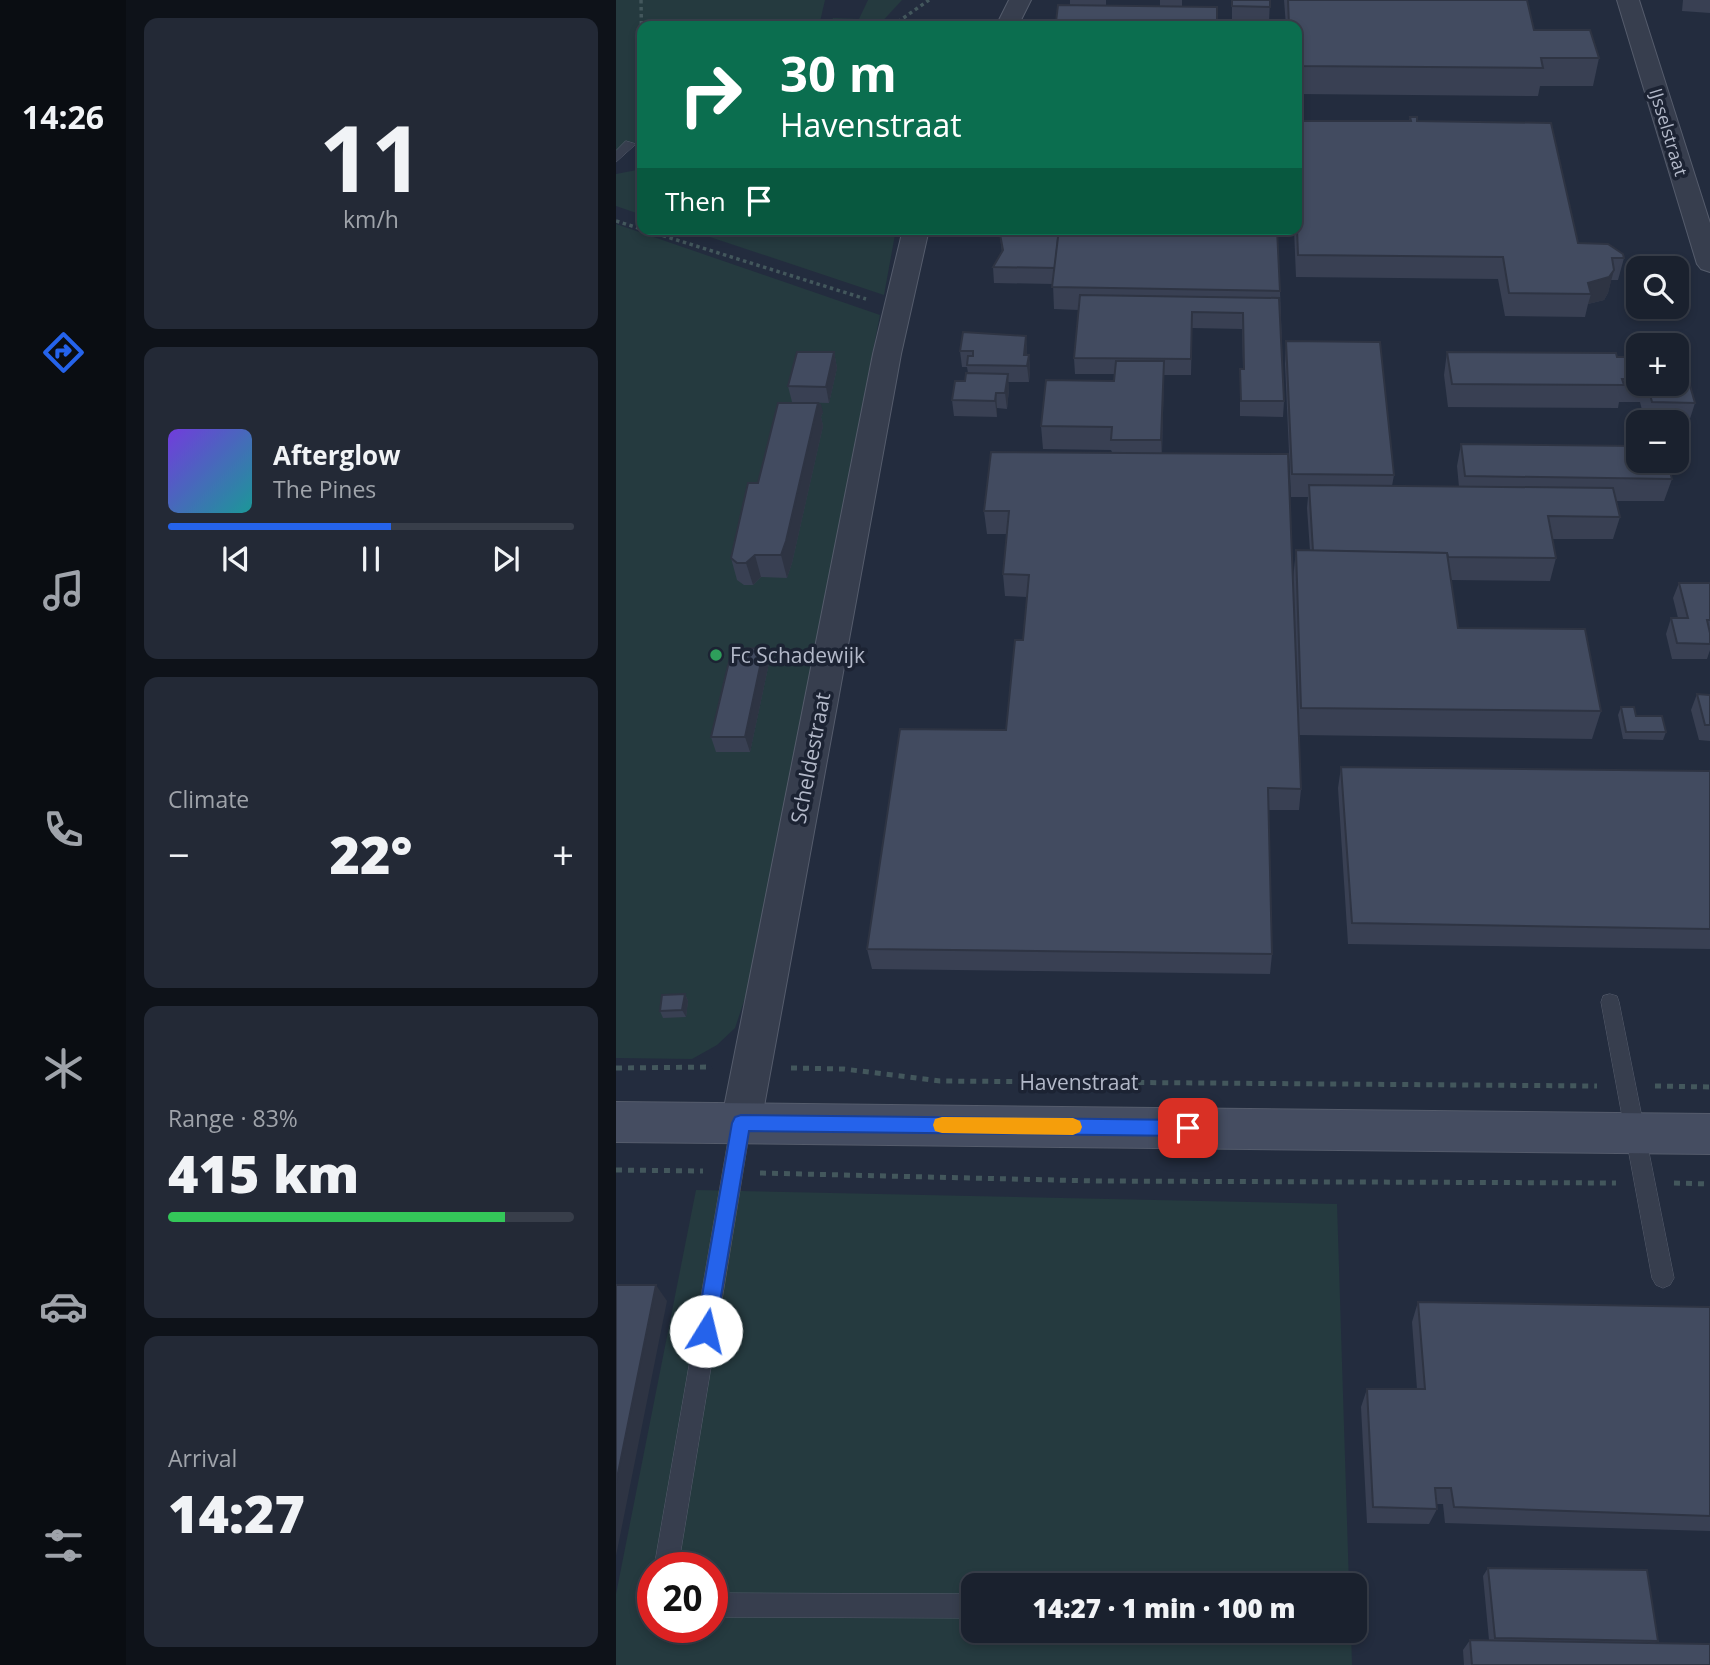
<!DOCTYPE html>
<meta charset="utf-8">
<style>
:root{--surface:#1a212e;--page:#232936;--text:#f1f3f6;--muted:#9fa3aa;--line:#383e4a;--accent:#2563eb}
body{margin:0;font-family:"Open Sans",sans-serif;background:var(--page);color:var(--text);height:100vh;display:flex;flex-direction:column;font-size:26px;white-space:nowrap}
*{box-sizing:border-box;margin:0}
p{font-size:23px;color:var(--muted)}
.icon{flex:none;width:38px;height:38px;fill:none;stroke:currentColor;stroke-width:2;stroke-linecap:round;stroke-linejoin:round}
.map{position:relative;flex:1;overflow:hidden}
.sheet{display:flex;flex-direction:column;gap:18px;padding:18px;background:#0e1219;width:490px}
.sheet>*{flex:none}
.guide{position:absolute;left:21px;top:21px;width:665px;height:214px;border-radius:14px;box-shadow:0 4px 10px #0003,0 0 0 2px var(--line);background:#0b6e4f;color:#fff;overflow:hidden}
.fabs{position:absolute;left:1010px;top:256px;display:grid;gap:14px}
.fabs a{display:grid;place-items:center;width:63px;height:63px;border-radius:14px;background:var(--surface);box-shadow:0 4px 10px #0003,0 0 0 2px var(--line);font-size:35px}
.speed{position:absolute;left:21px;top:1552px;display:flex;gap:14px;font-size:35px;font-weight:700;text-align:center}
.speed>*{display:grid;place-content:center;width:91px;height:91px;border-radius:50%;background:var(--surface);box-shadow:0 4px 10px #0003,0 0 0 2px var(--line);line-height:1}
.speed .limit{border:10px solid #d22;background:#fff;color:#111}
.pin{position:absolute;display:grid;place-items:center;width:60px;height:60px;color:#fff;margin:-30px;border-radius:14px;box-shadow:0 4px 10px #0006}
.me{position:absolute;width:77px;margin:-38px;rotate:9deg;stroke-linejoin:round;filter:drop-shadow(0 0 5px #0008)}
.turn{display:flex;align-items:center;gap:24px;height:147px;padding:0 28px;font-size:32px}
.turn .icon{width:91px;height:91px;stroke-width:2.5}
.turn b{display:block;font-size:49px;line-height:60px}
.then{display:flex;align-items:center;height:66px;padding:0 28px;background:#0003;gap:14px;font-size:26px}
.big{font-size:52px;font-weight:800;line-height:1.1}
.sheet .tile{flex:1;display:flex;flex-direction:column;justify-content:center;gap:10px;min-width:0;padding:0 24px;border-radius:14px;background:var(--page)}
.sheet .dial{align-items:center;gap:0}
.dial b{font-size:91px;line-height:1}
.song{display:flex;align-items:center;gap:21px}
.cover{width:84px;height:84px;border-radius:10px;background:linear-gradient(135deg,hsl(260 70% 55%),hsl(180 70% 35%))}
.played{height:7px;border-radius:4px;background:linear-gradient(90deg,var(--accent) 55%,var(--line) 55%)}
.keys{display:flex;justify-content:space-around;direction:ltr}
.heat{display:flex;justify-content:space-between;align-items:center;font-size:38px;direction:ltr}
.charge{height:10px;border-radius:5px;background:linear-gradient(90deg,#34c759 83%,var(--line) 0)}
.trip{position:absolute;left:345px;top:1573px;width:406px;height:70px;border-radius:14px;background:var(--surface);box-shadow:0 4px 10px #0003,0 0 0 2px var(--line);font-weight:800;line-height:70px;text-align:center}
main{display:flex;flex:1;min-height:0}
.dock{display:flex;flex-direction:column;width:126px;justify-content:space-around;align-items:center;background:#0a0d12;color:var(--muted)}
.dock .icon{width:49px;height:49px}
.dock .active{color:var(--accent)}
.dock b{font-size:32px;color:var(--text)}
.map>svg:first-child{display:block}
</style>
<main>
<nav class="dock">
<b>14:26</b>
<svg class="icon active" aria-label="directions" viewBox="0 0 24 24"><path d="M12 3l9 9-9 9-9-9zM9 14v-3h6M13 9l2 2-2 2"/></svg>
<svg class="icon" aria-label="music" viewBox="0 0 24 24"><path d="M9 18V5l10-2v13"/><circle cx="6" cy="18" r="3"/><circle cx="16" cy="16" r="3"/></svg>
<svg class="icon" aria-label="phone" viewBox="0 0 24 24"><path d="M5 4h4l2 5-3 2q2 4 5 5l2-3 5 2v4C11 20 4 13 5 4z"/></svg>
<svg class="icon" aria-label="climate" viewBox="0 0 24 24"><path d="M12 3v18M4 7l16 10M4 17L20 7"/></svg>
<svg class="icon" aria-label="car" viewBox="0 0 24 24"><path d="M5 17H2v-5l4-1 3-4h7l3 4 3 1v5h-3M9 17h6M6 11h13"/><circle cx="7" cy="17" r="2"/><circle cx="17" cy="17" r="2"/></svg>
<svg class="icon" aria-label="filters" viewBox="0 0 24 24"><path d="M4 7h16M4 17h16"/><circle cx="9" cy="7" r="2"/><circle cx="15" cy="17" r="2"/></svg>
</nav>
<section class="sheet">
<div class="tile dial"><b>11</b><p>km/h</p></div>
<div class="tile">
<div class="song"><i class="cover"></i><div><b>Afterglow</b><p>The Pines</p></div></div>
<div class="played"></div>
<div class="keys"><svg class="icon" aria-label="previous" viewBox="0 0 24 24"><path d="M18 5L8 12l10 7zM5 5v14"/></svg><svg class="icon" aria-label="pause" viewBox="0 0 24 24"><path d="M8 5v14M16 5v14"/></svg><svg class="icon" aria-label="next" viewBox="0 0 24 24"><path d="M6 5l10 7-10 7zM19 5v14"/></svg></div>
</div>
<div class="tile"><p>Climate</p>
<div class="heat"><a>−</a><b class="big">22°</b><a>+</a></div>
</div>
<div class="tile"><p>Range · 83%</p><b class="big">415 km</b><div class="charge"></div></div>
<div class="tile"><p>Arrival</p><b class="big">14:27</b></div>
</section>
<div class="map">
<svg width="1094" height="1665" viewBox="0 0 1094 1665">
<rect width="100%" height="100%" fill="#232c3e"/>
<g fill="#253a3f" fill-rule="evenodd">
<path d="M0,0H209L203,26H26V140L0,151Z"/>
<path d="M252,0H286L262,26H213L217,18L243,19Z"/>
<path d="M26,169V215L0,206V174Z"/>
<path d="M0,224L264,315L133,986L119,1028L101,1045L76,1059L0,1058Z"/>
<path d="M70,229H280L268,295Z"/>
<path d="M80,1190L721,1204L733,1585L357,1586V1631H735L736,1665H0V1594ZM37,1568H96V1628H37Z"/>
</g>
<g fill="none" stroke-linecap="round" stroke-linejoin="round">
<g stroke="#555c6c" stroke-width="1">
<g id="lane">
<path d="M10,141L20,144L0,162V151Z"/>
<path d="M994,994L1001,996L1003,1002L1058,1278L1054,1285L1047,1288L1040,1285L1036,1278L985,1002L987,996Z"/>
<path d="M125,1114L132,1117L135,1123L62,1568H38L115,1123L118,1117Z"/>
<path d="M96,1593L357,1594V1618L96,1617Z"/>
</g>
</g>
<g stroke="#555c6c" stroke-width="2">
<g id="street">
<path d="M393,0H415L402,26H380Z"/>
<path d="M1001,0H1023L1094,223V272L1085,269L1081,264Z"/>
<path d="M287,229H313L285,354L145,1123L139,1136L125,1141L111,1136L105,1123L257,354Z"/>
</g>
</g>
<g stroke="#555c6c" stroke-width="2">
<path id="secondary" d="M0,1102L1094,1114V1154L0,1142Z"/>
</g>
<g stroke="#43575c" stroke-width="3.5" stroke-dasharray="3.5 3.5" stroke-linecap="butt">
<path d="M25,0L26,65"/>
<path d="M276,26L313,0"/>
<path d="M22,124L26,112"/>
<path d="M0,221L250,299"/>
</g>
<g stroke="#43575c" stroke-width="5" stroke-dasharray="6 6" stroke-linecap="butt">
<path d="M0,1068L96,1067"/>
<path d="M175,1068L228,1069L324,1081L981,1086"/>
<path d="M1039,1086L1094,1087"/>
<path d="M0,1170L87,1171"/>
<path d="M144,1173L480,1181L1000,1183"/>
<path d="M1058,1183L1094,1184"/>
</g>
<use href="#lane" fill="#373e4e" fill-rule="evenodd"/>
<use href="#street" fill="#373e4e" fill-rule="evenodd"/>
<use href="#secondary" fill="#454d61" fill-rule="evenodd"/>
</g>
<g fill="#394053">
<path d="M454,0H490V6H544V0H566V6L601,26H440V22L454,5Z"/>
<path d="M616,0H654L653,22H616Z"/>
<path d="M668,0H911L918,30L983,58L977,86H924L922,96L681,94V26H670Z"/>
<path d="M1067,0H1094V13L1066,11Z"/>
<path d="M794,117L962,243L1008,258L1002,280H995L992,293L988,300L972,304L969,317L889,316L882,279L680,277L678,229H681L793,121Z"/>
<path d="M383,229L664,291L668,401L667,417L624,416V369H627L626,329L576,328L575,375H548L546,453L679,632L677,579L680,550L694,551L691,508L692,497H675L669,364L670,341L778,475L776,486L843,487L841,466L845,444L1056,479L1048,501H1000L1004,517L997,539H936L940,558L934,581L835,580L842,628L985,711L976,739L683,735L685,789L683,810H652L656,954L654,974L256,969L251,949L390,730L407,640L411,597L389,596L387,574L391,534H371L368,511L496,452L495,450L427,449L425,426L498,381L499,374H459L458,358L463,310L438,309L437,284L378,283L377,267L386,252Z"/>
<path d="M410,336L411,355H413L414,370L413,382H392L393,389L391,409L381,408V417L338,416L336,400L349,381L352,373L351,367H346L344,351Z"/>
<path d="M218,352L221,368L213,403L176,402L172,386Z"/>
<path d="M831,352L1022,357V383H1060L1079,403L1072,425H1060V422H1029L1024,402H1003L1002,408L832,407L828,375Z"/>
<path d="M207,412L205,417L207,426L176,563L171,578L145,577L137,585H128L121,580L115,558L142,483Z"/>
<path d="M1063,583H1094V650L1091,659H1056L1050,634L1055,618H1062L1057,598Z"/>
<path d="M148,648L153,663L134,752H100L95,737Z"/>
<path d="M1081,694L1094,695V741L1083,740L1075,710Z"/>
<path d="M1005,707L1050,732L1047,740L1007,739L1002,715Z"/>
<path d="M725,767L1094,771V949L732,944L722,788Z"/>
<path d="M69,994L72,1001L70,1017L47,1018L44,1011Z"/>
<path d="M802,1302L1094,1307V1531L829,1523L827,1504H820L821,1509L813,1524L751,1523L745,1407L751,1389H801L796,1322Z"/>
<path d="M872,1568L1042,1641L1039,1643L1094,1665H848L847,1650L854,1640H873L867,1576Z"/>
</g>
<g fill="#2e3443">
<path d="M998,270L992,293L988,300L972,304L975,294L972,283Z"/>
<path d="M410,336L411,352L410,366L408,355Z"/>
<path d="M218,352L221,368L213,403L210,387Z"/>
<path d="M413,355L414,370L413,382L411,366Z"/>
<path d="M548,361V384L545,463V440Z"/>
<path d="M392,374L393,389L391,409L389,393Z"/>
<path d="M380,393L381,408V417L379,401Z"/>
<path d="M202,403L205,404L207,412L205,417L207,426L176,563L171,578L165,555Z"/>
<path d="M139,555L145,577L137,585L130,563Z"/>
<path d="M148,648L153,663L134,752L129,737Z"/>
<path d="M69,994L72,1001L70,1017L66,1010Z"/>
<path d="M40,1285L51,1301L0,1556V1483Z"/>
</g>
<g fill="#424b60" stroke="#2e3443" stroke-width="2">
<path d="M616,0H654V7L616,6Z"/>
<path d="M672,0H911L918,30H974L983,58H925L927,68L681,66V26H673Z"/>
<path d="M442,5L601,7V26H446L440,22Z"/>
<path d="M794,117H801V121L935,123L962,243L992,244L1007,254L1008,258H996L998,270L993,277L972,283L975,294L893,293L887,257L682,255L681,229V121H795Z"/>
<path d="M383,229H443L439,268L377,267L387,250Z"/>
<path d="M443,229H661L664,291L436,287Z"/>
<path d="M464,295L663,298L668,401H625L624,369H628L627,313L576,312L575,359L458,358Z"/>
<path d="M347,332L410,336L408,355H413L411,366L351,365L352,356H357V351H344Z"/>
<path d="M670,341L764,342L778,475L676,474Z"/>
<path d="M181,352H218L210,387L172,386Z"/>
<path d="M831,352L1000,353L1001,357H1022V379H1006L1008,385L836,384Z"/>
<path d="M1060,354H1065L1079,403L1036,402L1031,383H1060Z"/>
<path d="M500,361H548L545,440H495L496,427L425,426L430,380L498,381Z"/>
<path d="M350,373L392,374L389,393H380L379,401L336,400L339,381H349Z"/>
<path d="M162,403H202L170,541L165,555H139L130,563H121L115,558L132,483H142Z"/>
<path d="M845,444L1022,446V460H1051L1056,479L849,476Z"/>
<path d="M375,452L672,454L685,789L652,788L656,954L251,949L284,729L390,730L399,640H407L413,575L387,574L393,511H368Z"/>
<path d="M693,485L997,488L1004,517L932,516L940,558L832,557L831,553L697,551Z"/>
<path d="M680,550L831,553L842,628L969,629L985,711L685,708Z"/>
<path d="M1063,583H1094V620H1091L1094,633V644L1061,643L1055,618H1072Z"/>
<path d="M148,648L129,737H95L116,649Z"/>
<path d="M1081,694L1094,695V725H1089Z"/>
<path d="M1005,707H1018L1020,716H1046L1050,732H1010Z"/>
<path d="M725,767L1094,771V929L736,923Z"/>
<path d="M69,994L66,1010L44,1011L46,995Z"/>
<path d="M0,1285H40L0,1483Z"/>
<path d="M802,1302L1094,1307V1516L838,1507L835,1488H819L821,1509L757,1507L751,1389H809Z"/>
<path d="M872,1568L1031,1570L1042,1641L879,1638Z"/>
<path d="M854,1640L1094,1644V1665H856Z"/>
</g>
<path fill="#2563eb" stroke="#184099" stroke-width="2" d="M125,1115L572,1120L579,1122L581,1128L579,1134L572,1136L133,1131L99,1331L97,1337L90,1340L83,1337L80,1331L116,1123L119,1117Z"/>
<path fill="#f59e0b" d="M326,1117L457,1118L464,1121L466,1127L464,1132L457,1135L326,1133L319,1131L317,1125L319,1119Z"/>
<circle fill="#2e9e5b" stroke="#1c2333" stroke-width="2.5" cx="100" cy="655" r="7"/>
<g text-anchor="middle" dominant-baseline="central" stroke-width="7" stroke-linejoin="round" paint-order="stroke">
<g font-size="18" fill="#b3b9c9" stroke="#1c2333">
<text transform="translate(1053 132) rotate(73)">IJsselstraat</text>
</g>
<g font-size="21" fill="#b3b9c9" stroke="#1c2333" text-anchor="start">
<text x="114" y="655">Fc Schadewijk</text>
</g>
<g font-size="21" fill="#b3b9c9" stroke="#1c2333">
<text transform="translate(194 758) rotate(-79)">Scheldestraat</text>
<text x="463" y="1082">Havenstraat</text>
</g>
</g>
</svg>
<div class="fabs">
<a><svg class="icon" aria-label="search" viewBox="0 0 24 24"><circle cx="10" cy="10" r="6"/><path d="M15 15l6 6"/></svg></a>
<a>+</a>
<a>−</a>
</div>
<div class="speed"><div class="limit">20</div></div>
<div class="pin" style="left:572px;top:1128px;background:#d93025"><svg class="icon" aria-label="arrive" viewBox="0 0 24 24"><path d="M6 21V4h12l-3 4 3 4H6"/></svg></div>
<svg class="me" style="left:90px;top:1331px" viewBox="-20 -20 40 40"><circle r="19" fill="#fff"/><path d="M0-13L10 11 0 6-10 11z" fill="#2563eb"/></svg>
<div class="trip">14:27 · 1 min · 100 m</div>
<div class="guide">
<div class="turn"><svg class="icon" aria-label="right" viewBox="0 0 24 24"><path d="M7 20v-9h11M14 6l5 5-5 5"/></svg><div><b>30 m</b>Havenstraat</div></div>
<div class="then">Then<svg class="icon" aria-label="arrive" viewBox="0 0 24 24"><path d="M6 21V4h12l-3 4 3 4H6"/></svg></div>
</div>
</div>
</main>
